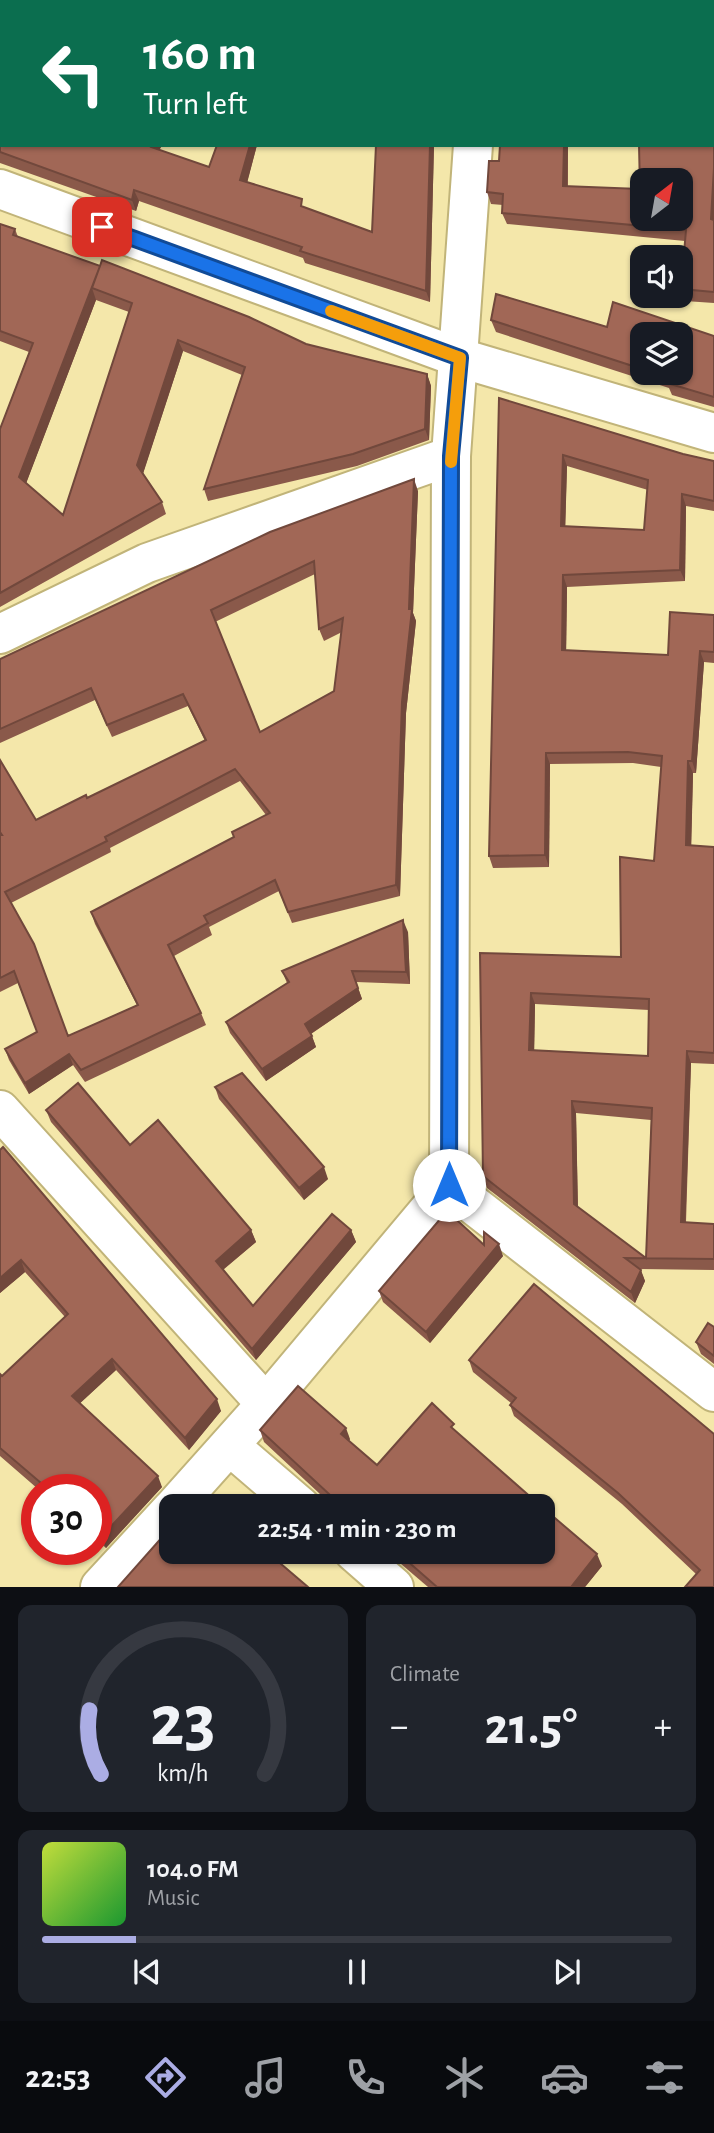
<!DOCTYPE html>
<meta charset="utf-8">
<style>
:root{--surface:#171b24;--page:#20242c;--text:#f1f3f6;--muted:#9ea1a6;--line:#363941;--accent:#abade4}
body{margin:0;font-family:"Alegreya Sans",sans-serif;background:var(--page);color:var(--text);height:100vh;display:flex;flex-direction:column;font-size:26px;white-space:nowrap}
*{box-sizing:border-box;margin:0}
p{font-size:23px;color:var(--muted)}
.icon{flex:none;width:38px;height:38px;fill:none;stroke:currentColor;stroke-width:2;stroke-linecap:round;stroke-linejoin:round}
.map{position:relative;height:1587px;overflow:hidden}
.details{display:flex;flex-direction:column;gap:18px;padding:18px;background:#0d0f14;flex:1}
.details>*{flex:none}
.banner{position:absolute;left:0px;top:0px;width:714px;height:147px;box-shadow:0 2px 5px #0004;background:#0b6e4f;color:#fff;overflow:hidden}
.needle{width:46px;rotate:31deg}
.controls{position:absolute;left:630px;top:168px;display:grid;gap:14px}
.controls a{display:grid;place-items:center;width:63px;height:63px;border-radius:14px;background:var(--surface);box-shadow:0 2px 5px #0004;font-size:35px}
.speed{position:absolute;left:21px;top:1474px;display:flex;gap:14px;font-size:35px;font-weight:700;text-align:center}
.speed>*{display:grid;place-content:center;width:91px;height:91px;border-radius:50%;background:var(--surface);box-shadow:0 2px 5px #0004;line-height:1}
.speed .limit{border:10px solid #d22;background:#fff;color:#111}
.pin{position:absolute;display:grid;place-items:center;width:60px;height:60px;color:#fff;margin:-30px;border-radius:14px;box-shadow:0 4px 10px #0006}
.me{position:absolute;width:77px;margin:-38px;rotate:0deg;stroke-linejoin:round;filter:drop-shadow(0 0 5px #0008)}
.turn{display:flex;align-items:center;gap:24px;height:147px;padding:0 28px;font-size:32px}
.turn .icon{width:91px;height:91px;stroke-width:2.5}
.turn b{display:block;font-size:49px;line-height:60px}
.big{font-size:52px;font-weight:700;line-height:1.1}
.details .widget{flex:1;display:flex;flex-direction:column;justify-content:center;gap:10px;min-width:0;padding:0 24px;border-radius:14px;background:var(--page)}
.details .dial{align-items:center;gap:0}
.dial svg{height:182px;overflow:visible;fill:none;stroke:var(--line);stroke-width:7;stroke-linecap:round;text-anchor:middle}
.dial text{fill:var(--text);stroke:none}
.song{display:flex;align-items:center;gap:21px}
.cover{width:84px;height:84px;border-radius:10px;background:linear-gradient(135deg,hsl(70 70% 55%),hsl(130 70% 35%))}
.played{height:7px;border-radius:4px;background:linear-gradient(90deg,var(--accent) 15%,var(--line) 15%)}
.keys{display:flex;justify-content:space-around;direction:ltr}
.heat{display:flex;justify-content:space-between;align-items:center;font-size:38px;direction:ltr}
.details .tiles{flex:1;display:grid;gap:18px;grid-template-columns:1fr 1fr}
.widget:last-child{grid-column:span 2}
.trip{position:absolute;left:159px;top:1494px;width:396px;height:70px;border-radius:14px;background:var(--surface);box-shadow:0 2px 5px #0004;font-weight:700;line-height:70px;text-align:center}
.menu{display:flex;height:112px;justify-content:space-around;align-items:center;background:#090b0e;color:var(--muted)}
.menu .icon{width:49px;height:49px}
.menu .on{color:var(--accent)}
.menu b{font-size:32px;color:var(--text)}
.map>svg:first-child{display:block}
</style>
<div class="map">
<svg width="714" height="1587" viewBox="0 0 714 1587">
<rect width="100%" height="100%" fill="#f4e7aa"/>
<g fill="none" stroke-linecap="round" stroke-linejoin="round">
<g stroke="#c1b479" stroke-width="42">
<g id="minor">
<path d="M482,2V0"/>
<path d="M0,189L460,358L714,433"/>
<path d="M0,634L147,563L451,456"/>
<path d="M0,1110L266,1404"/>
<path d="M449,1186L714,1392"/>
<path d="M230,1446L301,1507"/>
<path d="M174,1507L266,1404L449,1186L451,456L473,145"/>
<path d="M354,1552L394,1587"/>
<path d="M100,1587L172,1509"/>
</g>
</g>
<use href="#minor" stroke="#fff" stroke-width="38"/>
</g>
<g fill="#8a594a" fill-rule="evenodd">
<path d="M0,0L164,2H2V11L0,10Z"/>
<path d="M714,0V303L685,301L681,289L685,241L507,224L502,213L503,205L491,204L487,192L499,161L500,145H568V186L640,189L712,2Z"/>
<path d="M0,75L2,145H162L159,150L209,167L257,145L247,182L306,208L372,232L376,145H434L430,302L305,263L303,258L139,201L136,211L0,163Z"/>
<path d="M0,224L15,229L18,237L306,344L427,374L431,386L429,440L357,466L208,501L204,489L242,375L183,351L143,473L162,502L166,514L0,607V429L29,352L0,341ZM96,300L129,312L63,515L26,483Z"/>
<path d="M491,320L607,327L714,336V407L672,395L669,388L496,332ZM642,334L681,373H642Z"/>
<path d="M499,398L683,454L714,461V511L686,506L685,581L567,587L566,650L668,655L714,615V663L704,662L696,773H693L691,845L714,847V1064L691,1063L686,1222L714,1224V1270L640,1269L645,1281L635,1303L487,1188L483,1176L480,953L621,957L654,861L661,767L633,763L550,764L549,867L493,868L489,856ZM567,466L648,490L644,530L565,527ZM535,1004L649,1010L648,1056L534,1050ZM576,1113L651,1120L646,1258L578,1207Z"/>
<path d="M418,491L413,613L416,621L406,713L400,896L292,923L279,891L209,927L212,935L174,956L201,1013L206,1025L85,1082L73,1065L29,1094L9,1060L5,1049L37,1032L18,983L0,992V760L36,820L87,798L205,741L188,706L112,737L95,700L0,743V659ZM315,574L319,629L324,641L342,632L334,691L260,732L215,622ZM240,781L266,815L234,837L91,912L95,924L137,1005L68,1036L11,903L111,852L110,848Z"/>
<path d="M408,932L410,984L356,982L362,999L311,1034L316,1047L266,1081L230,1033L226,1022L287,983L282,971Z"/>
<path d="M215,1087L328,1179L304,1200L219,1099Z"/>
<path d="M46,1110L130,1145L251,1230L256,1242L223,1270L253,1306L351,1230L356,1242L256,1360L51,1122Z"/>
<path d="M0,1150L221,1411L189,1450L116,1370L80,1403L162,1487L106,1548L96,1539V1489H38L0,1456V1374L2,1376L65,1317L25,1272L0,1293Z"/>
<path d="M484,1245L503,1256L430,1343L383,1302L379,1291Z"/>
<path d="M714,1327V1364L701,1354L696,1342Z"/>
<path d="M469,1360L714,1434V1587L696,1574L622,1504L514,1416L510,1405L511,1403L473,1372Z"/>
<path d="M260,1430L350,1439L349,1441L377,1465L457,1433L542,1507H334L264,1442Z"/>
<path d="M387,1552H542L602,1566L585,1587H428Z"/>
</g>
<g fill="#71483c">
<path d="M152,145H162L155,159L151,147Z"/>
<path d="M250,145H257L245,191L240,180Z"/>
<path d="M430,145H434L430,302L426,291Z"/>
<path d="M564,145H568L567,198L563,186Z"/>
<path d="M714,168V228L711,219Z"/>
<path d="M134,190L139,201L136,211L132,200Z"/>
<path d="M100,266L92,288L96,300L24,489L19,477Z"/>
<path d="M178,340L183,351L142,477L137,465Z"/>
<path d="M427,374L431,386L429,440L425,429Z"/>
<path d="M563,455L567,466L565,538L561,526Z"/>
<path d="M414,479L418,491L413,613L416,621L406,713L400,896L396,885L402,702L409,609Z"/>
<path d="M682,494L686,506L685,581L680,570Z"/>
<path d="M563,575L567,587L566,661L562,650Z"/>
<path d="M700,651L704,662L696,773L692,761Z"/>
<path d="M546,753L550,764L549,867L545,855Z"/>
<path d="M688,761L693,773L691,856L686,845Z"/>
<path d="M403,920L408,932L410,984L406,972Z"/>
<path d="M352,971L362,999L309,1035L305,1024Z"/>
<path d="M531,993L535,1004L534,1061L529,1050Z"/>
<path d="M312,1036L316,1047L266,1081L262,1069Z"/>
<path d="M687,1051L691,1063L685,1234L681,1222Z"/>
<path d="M69,1054L73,1065L29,1094L25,1083Z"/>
<path d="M572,1101L576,1113L578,1216L574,1204Z"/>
<path d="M324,1167L328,1179L304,1200L299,1188Z"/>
<path d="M251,1230L256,1242L220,1272L216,1261Z"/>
<path d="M351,1230L356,1242L256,1360L252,1349Z"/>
<path d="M499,1244L503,1256L430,1343L426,1332Z"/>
<path d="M21,1260L25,1272L0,1293V1278Z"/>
<path d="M641,1270L645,1281L635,1303L631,1292Z"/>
<path d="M112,1359L116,1370L76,1407L72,1396Z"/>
<path d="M217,1399L221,1411L189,1450L185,1438Z"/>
<path d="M346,1428L350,1439L345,1446L341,1434Z"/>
<path d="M158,1476L162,1487L106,1548L102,1536Z"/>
<path d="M597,1554L602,1566L585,1587H571Z"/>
</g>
<g fill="#a16756" stroke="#71483c" stroke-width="2" fill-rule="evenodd">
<path d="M0,0H159L164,2H4Z"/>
<rect x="321" y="0" width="109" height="2"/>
<path d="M506,0H714V168L711,219L714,220V292L681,289L686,230L502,213L503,194L487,192L489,161H499L500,145H564L563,186L640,189L639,145H712V2H505ZM642,180H681V219H642Z"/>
<path d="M0,75L2,76V145H152L151,147L209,167L217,145H250L240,180L302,199L301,206L372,232L376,145H430L426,291L300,251L302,247L134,190L132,200L0,152Z"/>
<path d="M0,224L15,229L13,235L100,266L102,260L249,317L306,344L427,374L425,429L353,454L204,489L245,367L178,340L137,465L162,502L0,593V429L33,343L0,331ZM100,266L92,288L132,303L63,515L19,477Z"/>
<path d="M496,294L607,327L613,302L714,336V397L667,383L668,378L653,373H681V334H642V369L491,320Z"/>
<path d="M499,398L683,454L714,461V501L682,494L680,570L563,575L562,650L668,655L670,612L714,615V652L700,651L692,761H688L686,845L714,847V1053L687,1051L681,1222L714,1224V1259L625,1258L641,1270L631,1292L483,1176L480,953L621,957L620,857L654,861L662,756L628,752L546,753L545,855L489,856ZM563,455L648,480L644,530L561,526ZM531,993L649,999L648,1056L529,1050ZM572,1101L652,1108L646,1258L574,1204Z"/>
<path d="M414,479L409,609H412L402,702L396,885L288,912L275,880L204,916L208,923L168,945L201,1013L81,1070L69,1054L25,1083L5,1049L37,1032L14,971L0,978V835H2L0,832V760L36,820L86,795L87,798L206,740L183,694L107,725L91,688L0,729V659L270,532ZM314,561L319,629L343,618L334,691L260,732L211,610ZM235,769L270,813L232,832L234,837L91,912L138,1005L68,1036L34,944L5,892L107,841L105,837Z"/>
<path d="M403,920L406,972L352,971L358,988L305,1024L312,1036L262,1069L226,1022L289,982L282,971Z"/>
<path d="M242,1073L324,1167L299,1188L215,1087Z"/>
<path d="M78,1083L130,1145L158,1120L251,1230L216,1261L253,1306L332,1214L351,1230L252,1349L46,1110Z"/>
<path d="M3,1147L217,1399L185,1438L112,1359L72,1396L158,1476L102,1536L96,1531V1489H48L0,1448V1374L2,1376L68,1314L21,1260L0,1278V1150Z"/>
<path d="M447,1211L484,1245V1232L499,1244L426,1332L379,1291Z"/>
<path d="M534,1284L714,1434V1587H685L700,1570L618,1493L510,1405L516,1398L469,1360Z"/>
<path d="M708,1323L714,1327V1356L696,1342Z"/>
<path d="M298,1386L346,1428L341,1434L377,1465L432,1403L454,1424L451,1427L542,1507H343L260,1430Z"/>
<path d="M542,1507L597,1554L571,1587H437L397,1552H542Z"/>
<path d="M172,1526V1552H267L308,1587H118Z"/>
</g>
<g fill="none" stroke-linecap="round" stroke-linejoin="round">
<g stroke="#114b97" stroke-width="18">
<path id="route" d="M102,227L460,358L451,456L449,1185"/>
</g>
<use href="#route" stroke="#1a73e8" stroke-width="12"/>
<path stroke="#f59e0b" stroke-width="12" d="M331,311L460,358L451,462"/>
</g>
</svg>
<div class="controls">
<a><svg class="needle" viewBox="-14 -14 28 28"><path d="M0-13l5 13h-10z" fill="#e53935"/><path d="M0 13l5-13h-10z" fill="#9ea1a6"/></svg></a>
<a><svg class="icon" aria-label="sound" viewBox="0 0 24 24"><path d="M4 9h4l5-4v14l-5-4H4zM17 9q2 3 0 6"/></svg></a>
<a><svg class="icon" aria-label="layers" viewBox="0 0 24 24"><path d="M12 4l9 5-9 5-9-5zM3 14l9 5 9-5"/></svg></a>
</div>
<div class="speed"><div class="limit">30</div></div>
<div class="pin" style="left:102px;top:227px;background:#d93025"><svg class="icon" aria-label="arrive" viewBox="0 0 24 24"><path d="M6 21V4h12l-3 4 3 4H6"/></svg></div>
<svg class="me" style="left:449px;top:1185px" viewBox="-20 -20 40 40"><circle r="19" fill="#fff"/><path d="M0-13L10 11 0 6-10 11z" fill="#1a73e8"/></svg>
<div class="trip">22:54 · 1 min · 230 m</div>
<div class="banner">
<div class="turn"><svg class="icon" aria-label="left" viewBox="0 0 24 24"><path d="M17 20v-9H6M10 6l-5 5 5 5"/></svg><div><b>160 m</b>Turn left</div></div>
</div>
</div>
<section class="details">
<div class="tiles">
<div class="widget dial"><svg viewBox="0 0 100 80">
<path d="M14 69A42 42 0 1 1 86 69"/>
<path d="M14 69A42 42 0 0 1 9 41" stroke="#abade4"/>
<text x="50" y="56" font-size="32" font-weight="700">23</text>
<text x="50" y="72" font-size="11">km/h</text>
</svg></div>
<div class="widget"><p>Climate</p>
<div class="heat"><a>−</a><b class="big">21.5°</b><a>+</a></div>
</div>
<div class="widget">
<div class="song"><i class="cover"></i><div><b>104.0 FM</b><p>Music</p></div></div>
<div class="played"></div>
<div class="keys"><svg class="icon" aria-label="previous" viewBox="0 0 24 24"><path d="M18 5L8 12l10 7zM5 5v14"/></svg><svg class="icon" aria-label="pause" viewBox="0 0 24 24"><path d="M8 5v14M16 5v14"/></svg><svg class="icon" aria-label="next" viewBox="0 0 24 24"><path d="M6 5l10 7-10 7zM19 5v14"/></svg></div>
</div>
</div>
</section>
<nav class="menu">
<b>22:53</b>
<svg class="icon on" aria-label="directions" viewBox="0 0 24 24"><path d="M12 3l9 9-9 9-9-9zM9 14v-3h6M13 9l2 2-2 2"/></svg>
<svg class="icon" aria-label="music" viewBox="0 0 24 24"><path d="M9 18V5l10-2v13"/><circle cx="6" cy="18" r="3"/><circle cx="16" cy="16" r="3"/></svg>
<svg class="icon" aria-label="phone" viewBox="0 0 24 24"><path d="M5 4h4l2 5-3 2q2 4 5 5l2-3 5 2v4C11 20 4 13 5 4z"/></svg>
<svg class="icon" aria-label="climate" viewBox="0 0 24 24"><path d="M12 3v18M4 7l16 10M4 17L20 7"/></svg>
<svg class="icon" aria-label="car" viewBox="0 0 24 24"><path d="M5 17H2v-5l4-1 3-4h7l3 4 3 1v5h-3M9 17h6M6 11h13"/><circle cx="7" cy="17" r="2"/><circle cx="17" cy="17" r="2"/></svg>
<svg class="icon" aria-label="filters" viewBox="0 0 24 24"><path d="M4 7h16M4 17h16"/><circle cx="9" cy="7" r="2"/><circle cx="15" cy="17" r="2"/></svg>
</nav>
